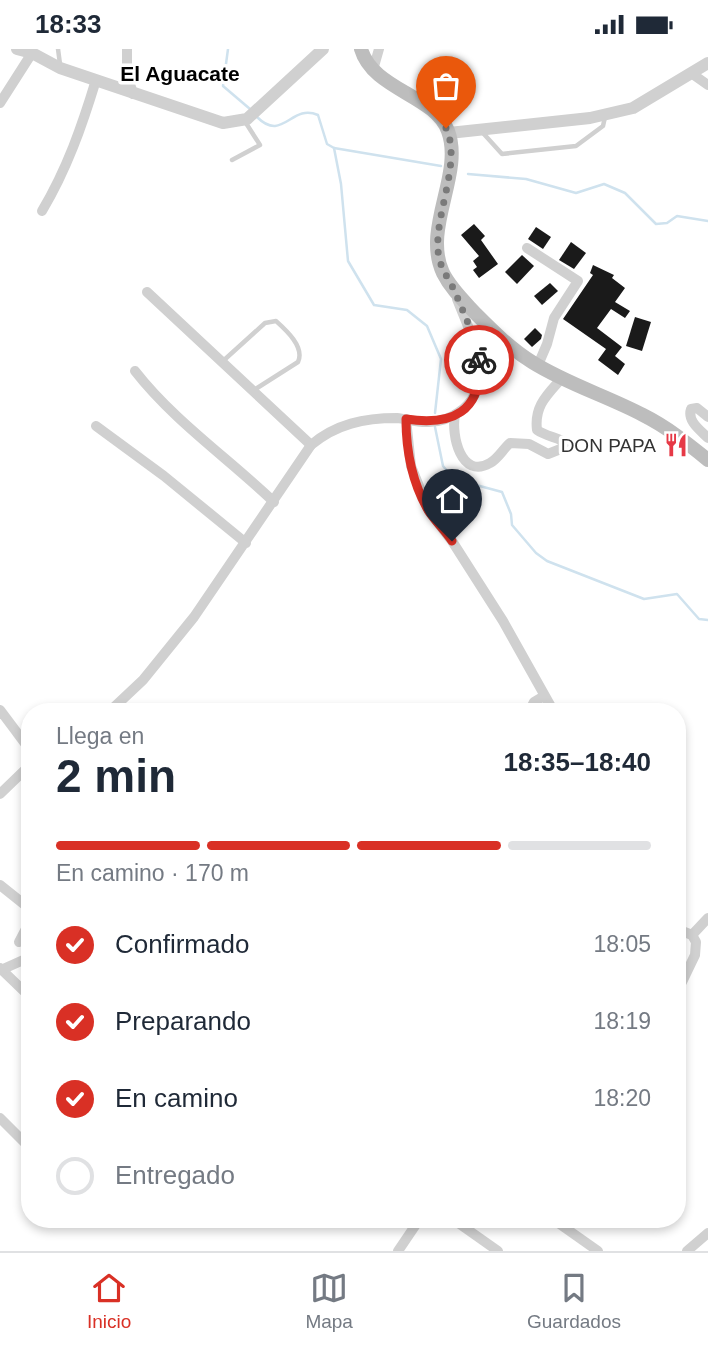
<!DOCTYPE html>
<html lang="es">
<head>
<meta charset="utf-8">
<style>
  :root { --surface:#fff; --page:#f2f2f3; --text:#1f2937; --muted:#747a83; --line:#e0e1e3; --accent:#d93025 }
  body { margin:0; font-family:Arial,sans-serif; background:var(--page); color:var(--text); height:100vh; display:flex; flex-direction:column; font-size:26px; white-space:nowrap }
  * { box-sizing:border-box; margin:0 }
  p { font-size:23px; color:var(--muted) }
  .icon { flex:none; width:38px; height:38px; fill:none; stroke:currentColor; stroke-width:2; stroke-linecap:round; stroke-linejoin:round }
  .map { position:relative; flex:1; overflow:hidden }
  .sheet { position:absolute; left:21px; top:654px; width:665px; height:525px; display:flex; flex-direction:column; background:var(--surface); border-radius:28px; box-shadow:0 4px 10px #0003 }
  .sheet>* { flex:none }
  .pin { position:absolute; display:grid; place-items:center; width:60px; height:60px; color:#fff; margin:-72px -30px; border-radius:50% 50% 50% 0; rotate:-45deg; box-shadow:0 0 7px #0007 }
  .pin .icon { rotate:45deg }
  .courier { position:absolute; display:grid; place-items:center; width:70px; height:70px; margin:-35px; border:5px solid #d93025; border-radius:50%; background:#fff; color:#222; box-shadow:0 2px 9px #0007 }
  .summary em { font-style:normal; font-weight:600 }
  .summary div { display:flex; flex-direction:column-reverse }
  .summary { display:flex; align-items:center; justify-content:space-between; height:119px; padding:0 35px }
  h1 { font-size:46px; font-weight:600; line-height:52px }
  .bar { display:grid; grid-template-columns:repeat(4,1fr); gap:10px 7px; align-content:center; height:84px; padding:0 35px }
  .bar i { height:9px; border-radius:5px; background:var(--line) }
  .bar .current { background:var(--accent) }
  .bar p { grid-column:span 4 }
  ol { padding:0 35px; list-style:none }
  li { display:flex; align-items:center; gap:21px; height:77px }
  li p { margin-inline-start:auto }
  li .icon { padding:7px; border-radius:50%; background:var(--accent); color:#fff; stroke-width:4 }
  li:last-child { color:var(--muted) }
  li i { width:38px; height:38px; border:4px solid var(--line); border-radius:50% }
  .status { display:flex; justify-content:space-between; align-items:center; height:49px; padding:0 35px; background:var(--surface); direction:ltr }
  .status svg { height:19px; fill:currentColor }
  .dock { display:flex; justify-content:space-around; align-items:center; height:98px; border-top:2px solid var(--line); background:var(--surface); font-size:19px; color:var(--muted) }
  .dock a { display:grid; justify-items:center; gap:4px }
  .dock .current { color:var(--accent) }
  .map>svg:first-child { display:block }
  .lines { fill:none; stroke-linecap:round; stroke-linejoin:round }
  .stream { stroke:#cfe2ee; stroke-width:2.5 }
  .building { fill:#1a1a1a }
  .service { stroke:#d0d0d0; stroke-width:4.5 }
  .minor { stroke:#d0d0d0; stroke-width:10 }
  .tertiary { stroke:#d0d0d0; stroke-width:12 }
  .secondary { stroke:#bdbdbd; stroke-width:14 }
  .done { stroke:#7a7a7a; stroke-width:7; stroke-dasharray:0 12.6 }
  .route { stroke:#d93025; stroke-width:9 }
  .labels { text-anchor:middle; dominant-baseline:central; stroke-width:7; stroke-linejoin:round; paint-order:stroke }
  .poi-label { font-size:19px; fill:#333; stroke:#fff; text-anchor:end }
  .neighbourhood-label { font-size:21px; font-weight:bold; fill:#000; stroke:#fff }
</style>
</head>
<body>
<div class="status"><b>18:33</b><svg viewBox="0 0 49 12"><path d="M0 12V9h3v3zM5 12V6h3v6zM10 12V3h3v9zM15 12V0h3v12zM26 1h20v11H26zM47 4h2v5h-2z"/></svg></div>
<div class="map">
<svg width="708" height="1202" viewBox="0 0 708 1202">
  <rect width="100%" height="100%" fill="#fff"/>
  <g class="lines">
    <!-- stream -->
    <g class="stream">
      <path d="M228,0L223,37L250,60"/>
      <path d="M257,68C283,94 291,54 318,66L327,95L334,99L441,117"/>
      <path d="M334,99L341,135L348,212L374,256L407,261L427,277L441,310L435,364"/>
      <path d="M468,125L526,130L576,144L604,135L625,144L656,175L667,174L677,167L708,172"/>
      <path d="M435,378L443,417L454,430L502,443L511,465L512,476L536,504L547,512L644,550L677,545L699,570L708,571"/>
    </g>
  </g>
  <!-- building -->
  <g class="building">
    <path d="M474,175L485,187L481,191L498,215L479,229L473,221L477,218L473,212L479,207L461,186Z"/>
    <path d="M536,178L551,188L543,200L528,190Z"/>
    <path d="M571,193L586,204L574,220L559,211Z"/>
    <path d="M522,206L534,217L517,235L505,223Z"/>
    <path d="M593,216L614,226L612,229L625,239L615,253L630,262L625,269L611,260L597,279L622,298L615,307L625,315L618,326L598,311L606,300L563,270L593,226L590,224Z"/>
    <path d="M550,234L558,242L542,256L534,247Z"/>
    <path d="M635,268L651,273L642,302L626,297Z"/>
    <path d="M535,279L542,286L541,290L532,298L524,290Z"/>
  </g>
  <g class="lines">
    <!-- service -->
    <g class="service">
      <path d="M58,0L60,15"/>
      <path d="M483,84L502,105L576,97L603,77L605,68"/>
      <path d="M232,111L260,96L244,71"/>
      <path d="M223,312L265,274L276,272C286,281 305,298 298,313L254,341"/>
    </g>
    <!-- minor -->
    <g class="minor">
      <path d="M127,0V25L133,45"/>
      <path d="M373,21L379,0"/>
      <path d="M691,24L708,36"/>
      <path d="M0,54L32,4"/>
      <path d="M42,162C67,120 82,77 96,31"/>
      <path d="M527,199L578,232L554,269L547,295L538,316"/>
      <path d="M147,243L311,396"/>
      <path d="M135,322C174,372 228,409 274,453"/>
      <path d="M455,366C451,386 461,431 490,414C498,410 503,400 510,394L529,395L548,405L568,397V395C559,388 547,388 537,381C534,357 547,346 562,329"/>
      <path d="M708,368L697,359L691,360C687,372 700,381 708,389"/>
      <path d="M406,370L411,417L429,462L452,492L503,572L554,663"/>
      <path d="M96,377L164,427L246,494"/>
      <path d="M0,661L30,701"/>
      <path d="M109,663L143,631L194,568L311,396C336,375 364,369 397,369C407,370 418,374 429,373C439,373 451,369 459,363C499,336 470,284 457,250"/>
      <path d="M529,663L534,653L544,647"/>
      <path d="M0,745L30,716"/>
      <path d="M0,836L30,860"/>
      <path d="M677,880L692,886L696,893L695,906L682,933"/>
      <path d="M692,886L708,869"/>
      <path d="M19,893L30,872"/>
      <path d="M0,919L30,948"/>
      <path d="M1,921L30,908"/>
      <path d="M0,1069L30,1099"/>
      <path d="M454,1171L498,1202"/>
      <path d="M554,1171L598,1202"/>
      <path d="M398,1202L419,1171"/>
      <path d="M687,1202L708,1184"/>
    </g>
    <!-- tertiary -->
    <g class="tertiary">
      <path d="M17,0L32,4L60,19L223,74L247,70L323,0"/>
      <path d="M449,84L590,69L633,59L708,14"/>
    </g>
    <!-- secondary -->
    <path class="secondary" d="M361,0C373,41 435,46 448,82C464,125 422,179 443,224C451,240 464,252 476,265C494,283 511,300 532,313C567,335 607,347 643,366C667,378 687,394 708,411"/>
  </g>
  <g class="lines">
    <!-- done -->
    <path class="done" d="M446,79C462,112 435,164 438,201C439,219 449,229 456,245C464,265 476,290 479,311"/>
    <!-- route -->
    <path class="route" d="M452,492C445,481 435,472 428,461C412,433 406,402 406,370C452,377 483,363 479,311"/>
  </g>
  <!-- icons -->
  <defs>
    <g id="restaurant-bare" transform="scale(1.89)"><path d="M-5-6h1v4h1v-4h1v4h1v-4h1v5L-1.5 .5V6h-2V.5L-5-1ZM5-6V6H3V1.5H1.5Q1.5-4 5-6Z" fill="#e63946" stroke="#fff" stroke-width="2.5" paint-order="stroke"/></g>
  </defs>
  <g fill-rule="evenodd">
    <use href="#restaurant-bare" x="676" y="396"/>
  </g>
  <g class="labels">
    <!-- poi labels -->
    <g class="poi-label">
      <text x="656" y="396">DON PAPA</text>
    </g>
    <!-- neighbourhood labels -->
    <g class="neighbourhood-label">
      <text x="180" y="24">El Aguacate</text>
    </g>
  </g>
</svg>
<div class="pin" style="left:446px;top:79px;background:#ea580c"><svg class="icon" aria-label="bag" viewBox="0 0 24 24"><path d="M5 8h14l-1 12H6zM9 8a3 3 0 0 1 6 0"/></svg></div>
<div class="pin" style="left:452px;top:492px;background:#1f2937"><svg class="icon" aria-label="home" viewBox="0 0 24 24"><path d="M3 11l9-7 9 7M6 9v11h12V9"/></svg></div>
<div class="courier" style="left:479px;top:311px"><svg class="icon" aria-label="bike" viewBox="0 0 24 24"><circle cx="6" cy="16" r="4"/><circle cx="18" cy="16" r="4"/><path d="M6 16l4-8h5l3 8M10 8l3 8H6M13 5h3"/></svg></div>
<section class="sheet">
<div class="summary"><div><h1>2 min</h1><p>Llega en</p></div><em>18:35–18:40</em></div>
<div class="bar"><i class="current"></i><i class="current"></i><i class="current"></i><i></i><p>En camino · 170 m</p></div>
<ol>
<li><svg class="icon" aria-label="check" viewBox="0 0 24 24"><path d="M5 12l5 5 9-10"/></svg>Confirmado<p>18:05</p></li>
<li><svg class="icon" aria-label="check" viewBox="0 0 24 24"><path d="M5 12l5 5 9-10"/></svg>Preparando<p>18:19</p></li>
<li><svg class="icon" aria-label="check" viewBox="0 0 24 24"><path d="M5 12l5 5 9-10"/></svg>En camino<p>18:20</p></li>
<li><i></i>Entregado</li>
</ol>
</section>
</div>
<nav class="dock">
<a class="current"><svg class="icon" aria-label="home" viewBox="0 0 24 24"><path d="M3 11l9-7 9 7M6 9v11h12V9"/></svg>Inicio</a>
<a><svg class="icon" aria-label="map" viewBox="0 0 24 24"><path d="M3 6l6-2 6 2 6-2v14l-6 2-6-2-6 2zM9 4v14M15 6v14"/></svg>Mapa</a>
<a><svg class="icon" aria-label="saved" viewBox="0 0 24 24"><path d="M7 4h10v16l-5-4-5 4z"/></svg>Guardados</a>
</nav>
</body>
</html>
